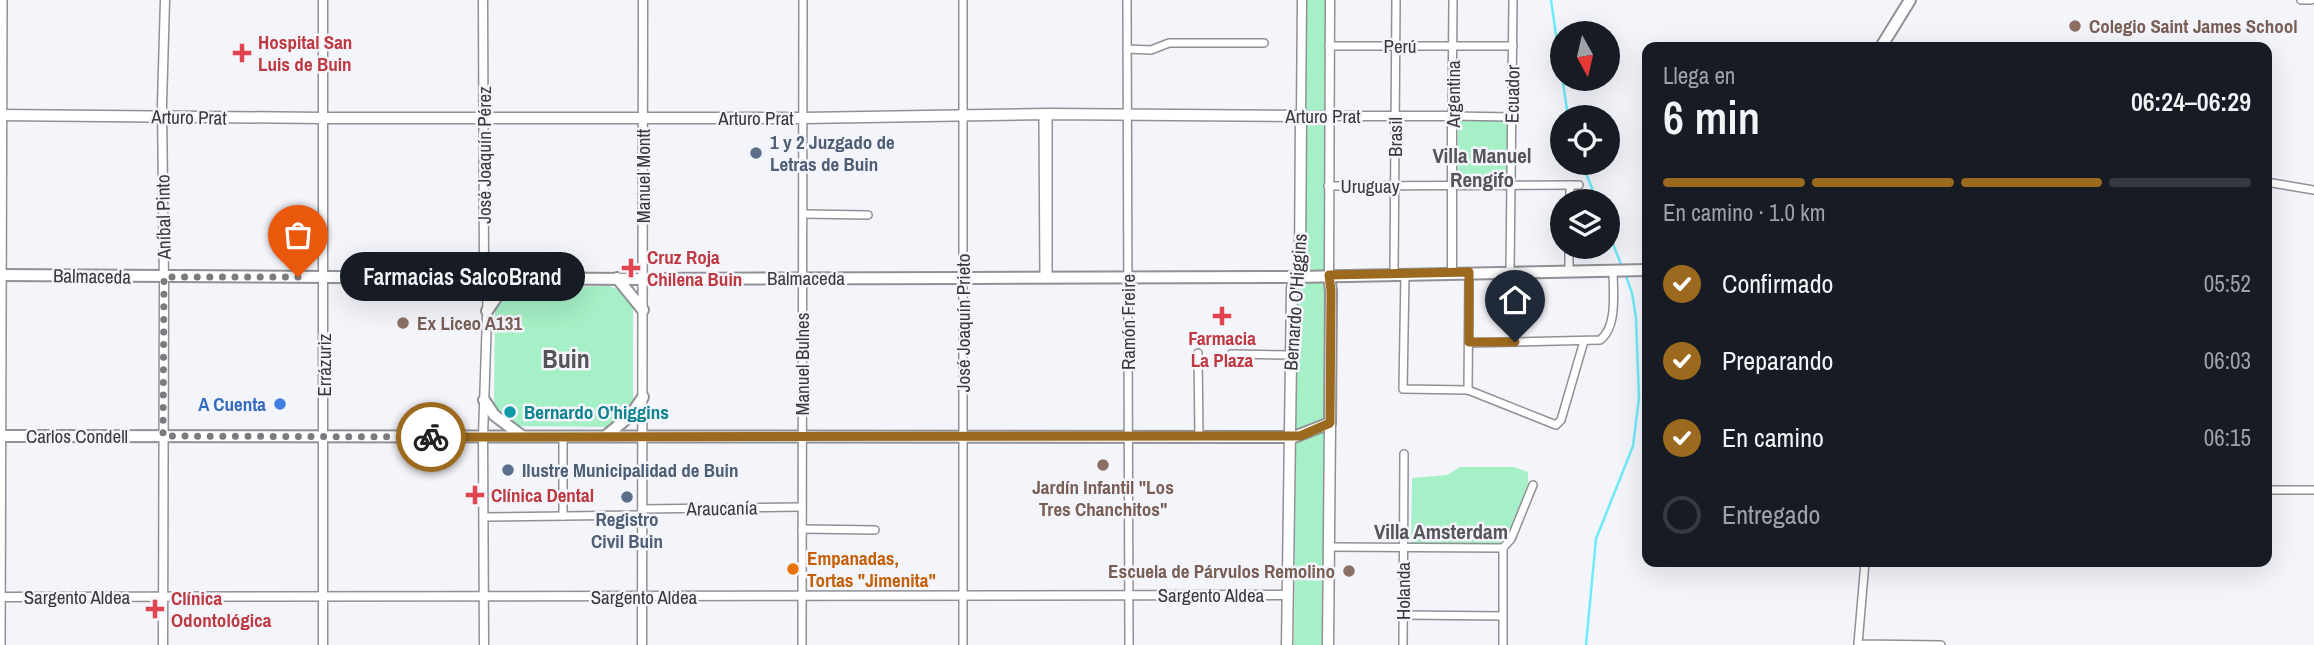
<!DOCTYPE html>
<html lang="es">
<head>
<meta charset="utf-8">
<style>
  :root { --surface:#171b24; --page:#20242c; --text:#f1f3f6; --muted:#9ea1a6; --line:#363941; --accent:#9c6a1e }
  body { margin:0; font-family:"Archivo Narrow",sans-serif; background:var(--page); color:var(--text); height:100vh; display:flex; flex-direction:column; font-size:26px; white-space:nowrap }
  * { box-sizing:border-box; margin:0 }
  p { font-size:23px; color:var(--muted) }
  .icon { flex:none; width:38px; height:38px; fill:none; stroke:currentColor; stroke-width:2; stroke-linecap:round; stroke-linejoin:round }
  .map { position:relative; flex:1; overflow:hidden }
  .details { position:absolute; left:1642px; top:42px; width:630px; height:525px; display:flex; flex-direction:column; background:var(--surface); border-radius:14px; box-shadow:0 7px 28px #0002 }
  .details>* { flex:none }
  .needle { width:46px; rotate:172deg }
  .buttons { position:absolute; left:1550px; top:21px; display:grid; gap:14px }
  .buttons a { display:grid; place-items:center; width:70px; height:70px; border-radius:50%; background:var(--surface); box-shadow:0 7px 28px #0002; font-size:35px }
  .pin { position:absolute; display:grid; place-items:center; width:60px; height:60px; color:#fff; margin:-72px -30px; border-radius:50% 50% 50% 0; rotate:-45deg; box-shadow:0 0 7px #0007 }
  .pin .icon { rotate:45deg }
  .courier { position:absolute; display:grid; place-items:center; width:70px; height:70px; margin:-35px; border:5px solid #9c6a1e; border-radius:50%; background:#fff; color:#222; box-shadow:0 2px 9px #0007 }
  .bubble { position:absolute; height:49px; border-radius:24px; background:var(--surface); box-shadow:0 7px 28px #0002; font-size:23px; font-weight:600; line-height:49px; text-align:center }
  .headline em { font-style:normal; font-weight:600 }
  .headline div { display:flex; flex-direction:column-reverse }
  .headline { display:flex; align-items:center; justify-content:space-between; height:119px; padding:0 21px }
  h1 { font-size:46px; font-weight:600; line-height:52px }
  .bar { display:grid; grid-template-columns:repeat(4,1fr); gap:10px 7px; align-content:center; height:84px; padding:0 21px }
  .bar i { height:9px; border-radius:5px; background:var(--line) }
  .bar .current { background:var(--accent) }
  .bar p { grid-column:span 4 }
  ol { padding:0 21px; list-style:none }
  li { display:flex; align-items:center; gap:21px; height:77px }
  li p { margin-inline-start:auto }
  li .icon { padding:7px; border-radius:50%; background:var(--accent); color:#fff; stroke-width:4 }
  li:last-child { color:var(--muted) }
  li i { width:38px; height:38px; border:4px solid var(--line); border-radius:50% }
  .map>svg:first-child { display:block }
  .green { fill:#a5f0c6 }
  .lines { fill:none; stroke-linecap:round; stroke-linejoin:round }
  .stream { stroke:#6feaf8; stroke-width:2.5 }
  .minor-casing { stroke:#909096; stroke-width:10 }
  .tertiary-casing { stroke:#909096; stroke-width:11 }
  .secondary-casing { stroke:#909096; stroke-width:13 }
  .primary-casing { stroke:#909096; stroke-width:14 }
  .minor { stroke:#fff; stroke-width:7 }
  .tertiary { stroke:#fff; stroke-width:8 }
  .secondary { stroke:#fff; stroke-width:10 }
  .primary { stroke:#fff; stroke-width:10 }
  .done { stroke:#7a7a7f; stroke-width:7; stroke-dasharray:0 12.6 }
  .route { stroke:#9c6a1e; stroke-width:9 }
  .education-dot { fill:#8d6e63; stroke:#f4f4fb; stroke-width:2.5 }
  .health-dot { fill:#e0444e; stroke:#f4f4fb; stroke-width:2.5 }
  .service-dot { fill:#5c6f8a; stroke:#f4f4fb; stroke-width:2.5 }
  .shop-dot { fill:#3f7fe0; stroke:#f4f4fb; stroke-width:2.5 }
  .culture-dot { fill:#0f9aa8; stroke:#f4f4fb; stroke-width:2.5 }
  .food-dot { fill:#e8710a; stroke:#f4f4fb; stroke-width:2.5 }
  .labels { text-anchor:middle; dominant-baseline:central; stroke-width:5; stroke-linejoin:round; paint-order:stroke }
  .education-label { font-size:19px; font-weight:bold; fill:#785e54; stroke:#f4f4fb; text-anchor:start }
  .health-label { font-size:19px; font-weight:bold; fill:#be3a42; stroke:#f4f4fb; text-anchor:start }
  .street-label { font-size:19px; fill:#39393c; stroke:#f4f4fb }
  .service-label { font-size:19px; font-weight:bold; fill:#4e5e75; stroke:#f4f4fb; text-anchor:start }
  .shop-label { font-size:19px; font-weight:bold; fill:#366cbe; stroke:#f4f4fb; text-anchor:end }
  .culture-label { font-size:19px; font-weight:bold; fill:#0d838f; stroke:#f4f4fb; text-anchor:start }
  .food-label { font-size:19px; font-weight:bold; fill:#c56008; stroke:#f4f4fb; text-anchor:start }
  .neighbourhood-label { font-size:21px; font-weight:bold; fill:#55555b; stroke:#f4f4fb }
  .district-label { font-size:26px; font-weight:bold; fill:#55555b; stroke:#f4f4fb }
</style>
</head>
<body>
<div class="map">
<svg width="2314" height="645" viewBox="0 0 2314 645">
  <rect width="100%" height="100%" fill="#f4f4fb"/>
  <!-- green -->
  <g class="green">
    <path d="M1307,0H1325L1324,645H1294L1297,298L1305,264Z"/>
    <rect x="1458" y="121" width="50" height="60"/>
    <path d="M609,286C619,289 629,296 633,307V407L613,427L512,426L494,410L495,308L512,290L518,288Z"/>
    <path d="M1460,467H1514L1528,472V483L1509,539L1503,543L1411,544L1412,478L1447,475Z"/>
  </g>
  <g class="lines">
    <!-- stream -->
    <g class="stream">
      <path d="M1551,0L1568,117"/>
      <path d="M1582,163L1597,201"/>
      <path d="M1608,231L1622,267"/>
      <path d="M1586,645L1596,539L1633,446L1639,398L1636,318L1632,293L1625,273"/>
    </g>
    <!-- minor casing -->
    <g class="minor-casing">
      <g id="minor">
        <path d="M1127,0L1129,645"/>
        <path d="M1453,0L1452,116L1512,117"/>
        <path d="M2301,0H2311"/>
        <path d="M1329,46H1513"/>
        <path d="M1127,49L1151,50L1169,43H1264"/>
        <path d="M1048,114V278"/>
        <path d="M1043,115L1044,278"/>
        <path d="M2266,182L2314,190"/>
        <path d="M1328,186L1579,185"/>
        <path d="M1570,201V185"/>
        <path d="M803,214L868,215"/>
        <path d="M1569,271V247"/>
        <path d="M1510,272L1513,0"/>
        <path d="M1394,274L1396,0"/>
        <path d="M1405,274L1403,389L1468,390L1556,425L1561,420L1584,341"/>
        <path d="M1469,343L1600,340C1618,327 1613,290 1613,270"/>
        <path d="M1198,353L1199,437"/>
        <path d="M1231,354L1291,355"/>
        <path d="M1468,390L1469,272"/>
        <path d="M563,436V516"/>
        <path d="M2266,490H2314"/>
        <path d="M642,509L802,507"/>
        <path d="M484,517L642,515"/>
        <path d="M802,529L875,530"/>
        <path d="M1329,547L1503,548"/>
        <path d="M1865,562L1858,644L1941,645"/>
        <path d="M1403,615L1503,616"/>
        <path d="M1,645L3,0"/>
        <path d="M802,645L803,0"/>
        <path d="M963,645V0"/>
        <path d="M1403,645L1404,454"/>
        <path d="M1503,645V548L1511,539L1533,485"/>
      </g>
    </g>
    <!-- tertiary casing -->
    <g class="tertiary-casing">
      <g id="tertiary">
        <path d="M483,0L484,271L488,286L483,436L484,645"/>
        <path d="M1302,0L1301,116H1452V273"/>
        <path d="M1329,275L1330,0"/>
        <path d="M0,597L1288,595"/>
        <path d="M163,645L164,285L162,104L165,0"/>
        <path d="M323,645V0"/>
        <path d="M642,645L643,0"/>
      </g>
    </g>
    <!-- secondary casing -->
    <g class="secondary-casing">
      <g id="secondary">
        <path d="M0,115L323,118H803L1048,114L1301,116L1300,267L1292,288L1287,645"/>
        <path d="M1328,645L1330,423"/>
      </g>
    </g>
    <!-- primary casing -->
    <g class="primary-casing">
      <g id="primary">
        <path d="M1881,47L1910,0"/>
        <path d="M0,275L632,279L969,278L1296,277L1647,270"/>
        <path d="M617,278L643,310"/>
        <path d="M487,311L500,292L519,278"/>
        <path d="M484,400L494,415L522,436"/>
        <path d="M607,435L631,415L643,397"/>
        <path d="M0,436L1294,437L1330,423L1331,291L1329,275"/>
      </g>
    </g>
    <!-- minor -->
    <use href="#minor" class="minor"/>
    <!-- tertiary -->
    <use href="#tertiary" class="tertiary"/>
    <!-- secondary -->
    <use href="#secondary" class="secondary"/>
    <!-- primary -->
    <use href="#primary" class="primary"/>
  </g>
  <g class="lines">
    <!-- done -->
    <path class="done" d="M298,277H164L163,436L431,437"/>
    <!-- route -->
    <path class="route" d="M431,437L1300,436L1330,423L1331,291L1329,275L1469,272V342H1515"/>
  </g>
  <!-- markers -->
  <g class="education-dot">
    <circle cx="2075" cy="26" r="7"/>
    <circle cx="403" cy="323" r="7"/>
    <circle cx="1103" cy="465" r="7"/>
    <circle cx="1349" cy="571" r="7"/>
  </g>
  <g class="health-dot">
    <path d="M238.5 42.5h7v7h7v7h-7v7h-7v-7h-7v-7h7z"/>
    <path d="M627.5 257.5h7v7h7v7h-7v7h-7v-7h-7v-7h7z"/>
    <path d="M1218.5 305.5h7v7h7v7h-7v7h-7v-7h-7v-7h7z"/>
    <path d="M471.5 484.5h7v7h7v7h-7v7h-7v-7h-7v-7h7z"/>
    <path d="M151.5 598.5h7v7h7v7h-7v7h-7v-7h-7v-7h7z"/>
  </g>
  <g class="service-dot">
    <circle cx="756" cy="153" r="7"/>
    <circle cx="508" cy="470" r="7"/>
    <circle cx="627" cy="497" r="7"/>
  </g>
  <circle class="shop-dot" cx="280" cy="404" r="7"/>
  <circle class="culture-dot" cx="510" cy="412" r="7"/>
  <circle class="food-dot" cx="793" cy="569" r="7"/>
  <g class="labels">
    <!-- education labels -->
    <g class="education-label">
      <text x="2089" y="26">Colegio Saint James School</text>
      <text x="417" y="323">Ex Liceo A131</text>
      <text x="1103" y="487" text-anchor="middle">Jardín Infantil "Los<tspan x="1103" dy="22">Tres Chanchitos"</tspan></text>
      <text x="1335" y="571" text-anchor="end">Escuela de Párvulos Remolino</text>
    </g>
    <!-- health labels -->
    <g class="health-label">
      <text x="258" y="42">Hospital San<tspan x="258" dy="22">Luis de Buin</tspan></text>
      <text x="647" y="257">Cruz Roja<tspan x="647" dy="22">Chilena Buin</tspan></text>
      <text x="1222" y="338" text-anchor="middle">Farmacia<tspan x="1222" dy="22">La Plaza</tspan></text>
      <text x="491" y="495">Clínica Dental</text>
      <text x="171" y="598">Clínica<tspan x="171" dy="22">Odontológica</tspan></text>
    </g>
    <!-- street labels -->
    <g class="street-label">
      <text x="1400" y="46">Perú</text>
      <text transform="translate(1453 94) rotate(-90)">Argentina</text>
      <text transform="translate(1512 94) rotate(-89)">Ecuador</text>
      <text x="1323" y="116">Arturo Prat</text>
      <text transform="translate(189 117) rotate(1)">Arturo Prat</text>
      <text x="756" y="118">Arturo Prat</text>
      <text transform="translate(1395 137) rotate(-90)">Brasil</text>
      <text transform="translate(484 155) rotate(-90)">José Joaquín Pérez</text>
      <text transform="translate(643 176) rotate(-90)">Manuel Montt</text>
      <text x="1370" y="186">Uruguay</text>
      <text transform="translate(163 217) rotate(-91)">Aníbal Pinto</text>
      <text transform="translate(92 276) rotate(1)">Balmaceda</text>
      <text x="806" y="278">Balmaceda</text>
      <text transform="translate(1295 302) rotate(-86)">Bernardo O'Higgins</text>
      <text transform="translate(1128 322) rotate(-90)">Ramón Freire</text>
      <text transform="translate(963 323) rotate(-90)">José Joaquín Prieto</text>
      <text transform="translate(802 364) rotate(-90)">Manuel Bulnes</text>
      <text transform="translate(324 365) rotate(-90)">Errázuriz</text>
      <text x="77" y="436">Carlos Condell</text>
      <text transform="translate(722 508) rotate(-1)">Araucanía</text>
      <text transform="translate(1403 591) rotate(-90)">Holanda</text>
      <text x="1211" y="595">Sargento Aldea</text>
      <text x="77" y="597">Sargento Aldea</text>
      <text x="644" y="597">Sargento Aldea</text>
    </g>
    <!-- service labels -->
    <g class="service-label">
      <text x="770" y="142">1 y 2 Juzgado de<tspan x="770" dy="22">Letras de Buin</tspan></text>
      <text x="522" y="470">Ilustre Municipalidad de Buin</text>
      <text x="627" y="519" text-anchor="middle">Registro<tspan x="627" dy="22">Civil Buin</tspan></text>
    </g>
    <!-- shop labels -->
    <g class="shop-label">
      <text x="266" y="404">A Cuenta</text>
    </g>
    <!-- culture labels -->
    <g class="culture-label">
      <text x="524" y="412">Bernardo O'higgins</text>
    </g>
    <!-- food labels -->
    <g class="food-label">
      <text x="807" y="558">Empanadas,<tspan x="807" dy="22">Tortas "Jimenita"</tspan></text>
    </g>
    <!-- neighbourhood labels -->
    <g class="neighbourhood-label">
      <text x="1482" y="155">Villa Manuel<tspan x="1482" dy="24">Rengifo</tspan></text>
      <text x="1441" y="531">Villa Amsterdam</text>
    </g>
    <!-- district labels -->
    <g class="district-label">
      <text x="566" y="358">Buin</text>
    </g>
  </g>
</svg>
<div class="buttons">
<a><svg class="needle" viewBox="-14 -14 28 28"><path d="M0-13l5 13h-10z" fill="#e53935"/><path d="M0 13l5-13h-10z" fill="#9ea1a6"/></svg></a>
<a><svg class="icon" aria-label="locate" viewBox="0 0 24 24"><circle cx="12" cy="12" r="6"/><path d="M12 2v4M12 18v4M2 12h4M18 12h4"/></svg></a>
<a><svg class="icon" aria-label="layers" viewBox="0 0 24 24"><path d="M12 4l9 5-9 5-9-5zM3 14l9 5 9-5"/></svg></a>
</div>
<div class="pin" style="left:298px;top:277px;background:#ea580c"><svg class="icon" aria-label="bag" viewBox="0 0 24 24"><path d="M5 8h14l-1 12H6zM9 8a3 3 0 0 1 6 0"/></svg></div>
<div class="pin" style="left:1515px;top:342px;background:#1f2937"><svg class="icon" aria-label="home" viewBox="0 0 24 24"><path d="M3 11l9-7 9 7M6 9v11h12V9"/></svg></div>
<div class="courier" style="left:431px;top:437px"><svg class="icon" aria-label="bike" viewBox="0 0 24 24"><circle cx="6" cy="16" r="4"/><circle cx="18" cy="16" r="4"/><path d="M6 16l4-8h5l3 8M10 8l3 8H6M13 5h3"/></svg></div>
<div class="bubble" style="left:340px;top:252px;width:245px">Farmacias SalcoBrand</div>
<section class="details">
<div class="headline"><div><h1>6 min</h1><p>Llega en</p></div><em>06:24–06:29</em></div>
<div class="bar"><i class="current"></i><i class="current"></i><i class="current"></i><i></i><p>En camino · 1.0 km</p></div>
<ol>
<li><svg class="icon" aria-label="check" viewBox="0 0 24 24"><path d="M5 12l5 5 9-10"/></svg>Confirmado<p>05:52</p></li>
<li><svg class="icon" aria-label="check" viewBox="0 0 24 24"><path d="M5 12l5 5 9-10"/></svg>Preparando<p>06:03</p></li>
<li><svg class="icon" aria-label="check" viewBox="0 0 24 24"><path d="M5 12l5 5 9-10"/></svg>En camino<p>06:15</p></li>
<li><i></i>Entregado</li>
</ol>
</section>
</div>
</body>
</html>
